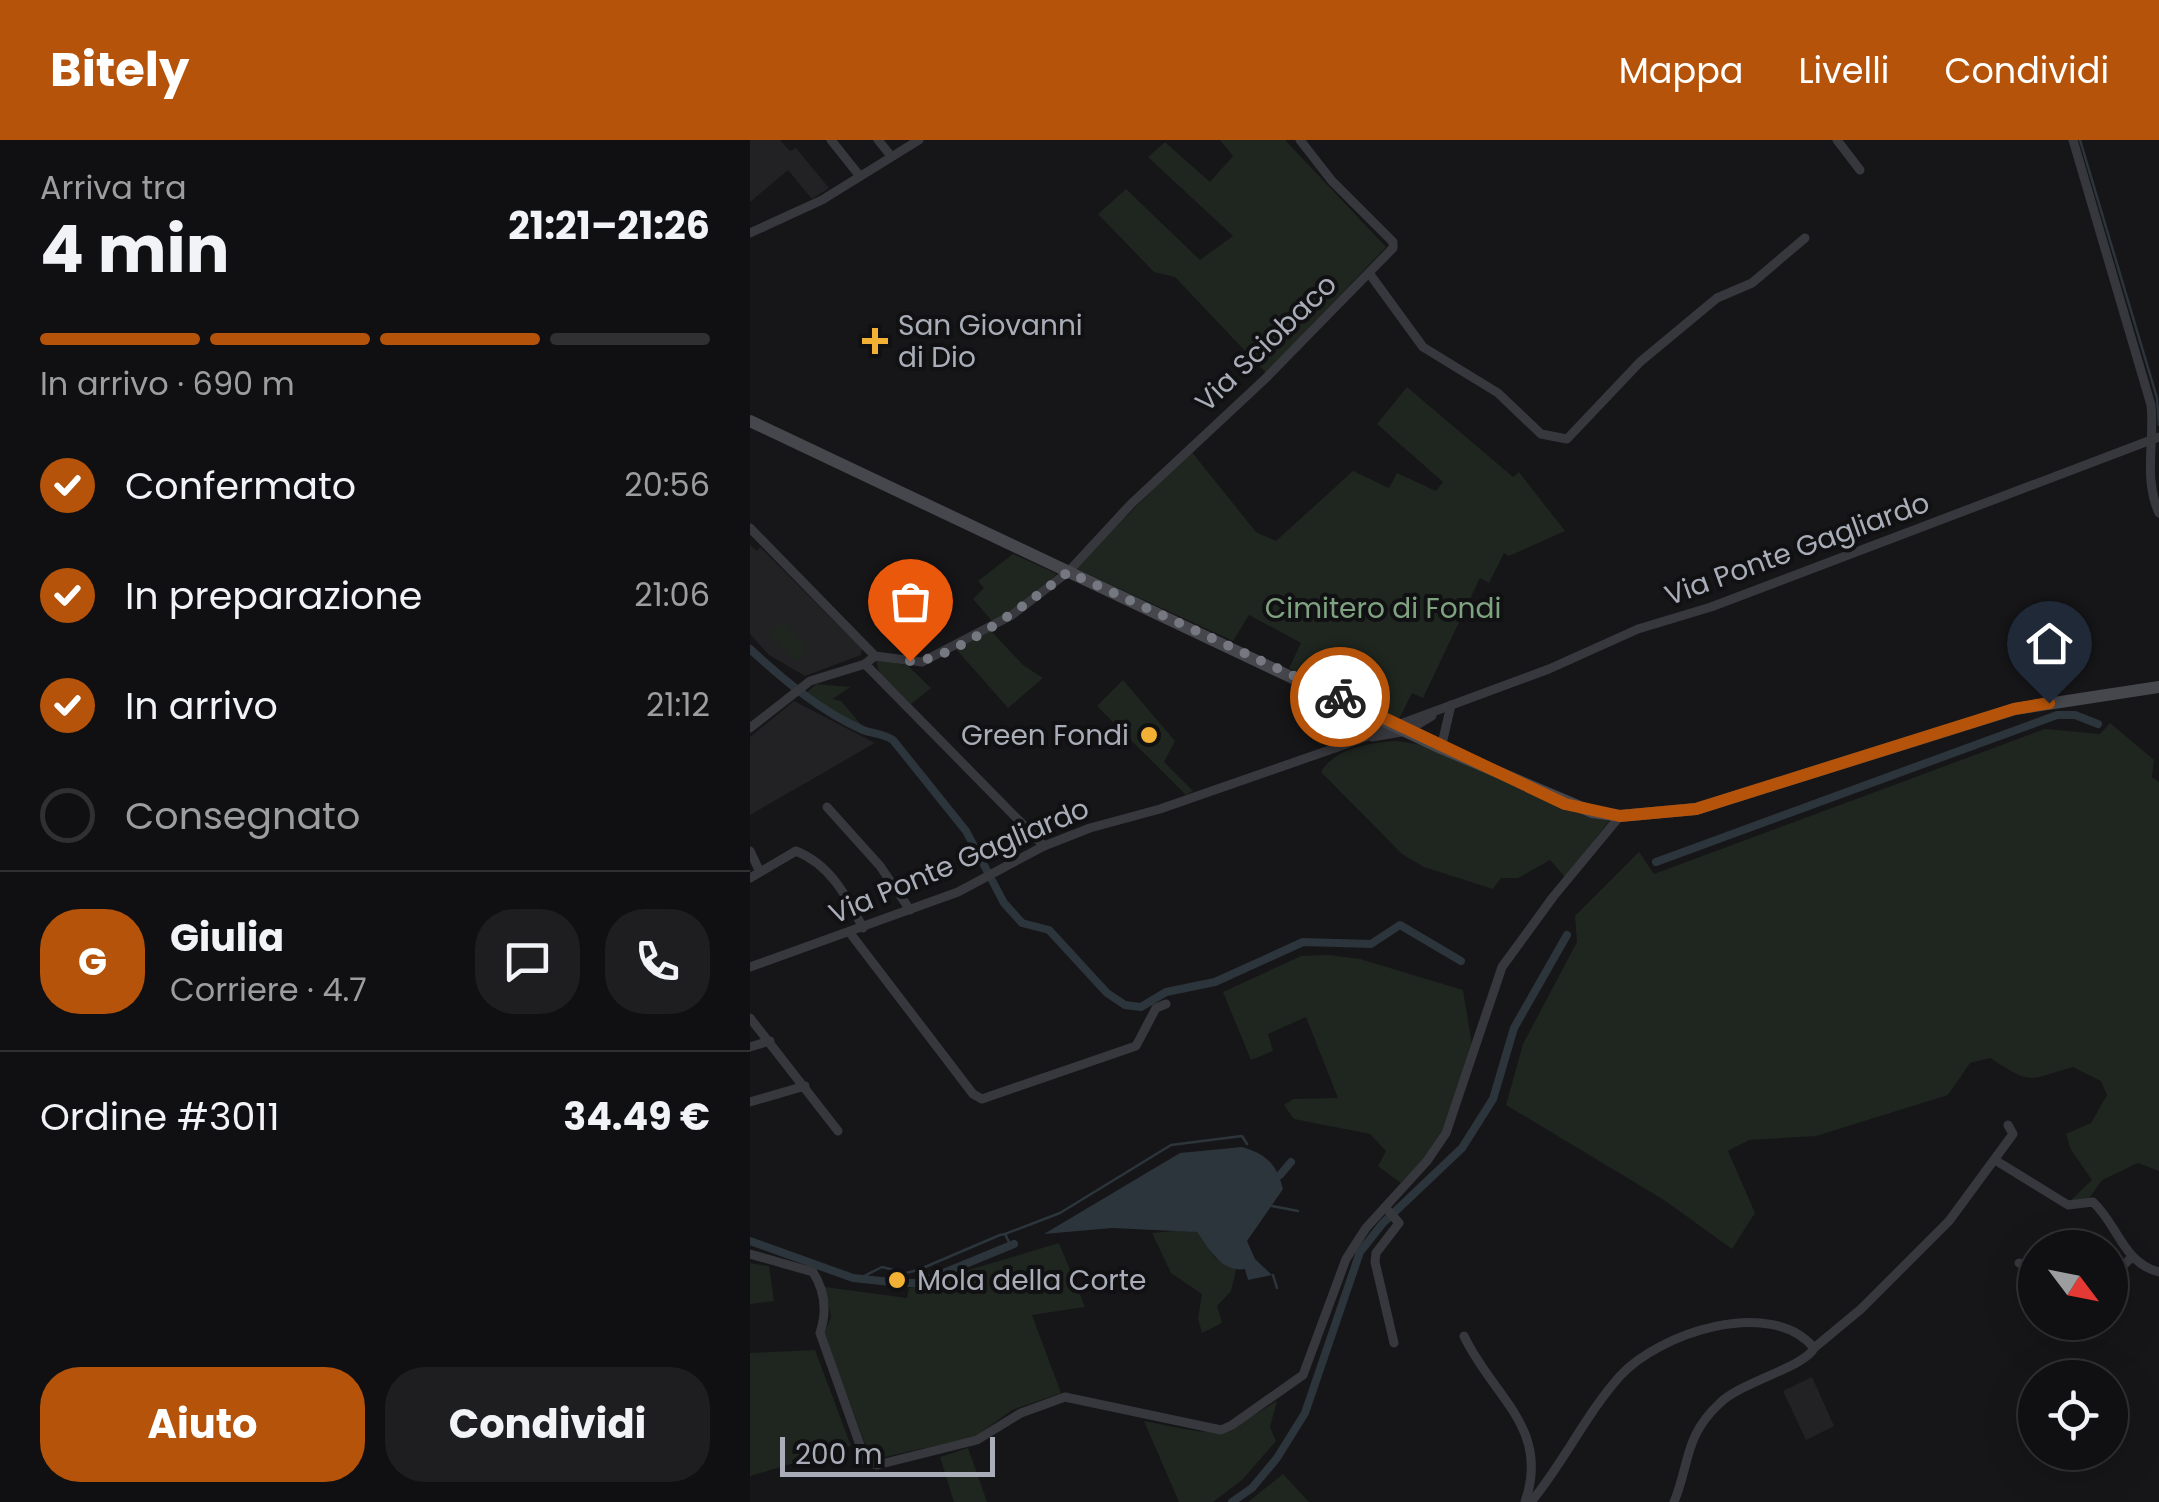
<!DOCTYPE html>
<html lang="it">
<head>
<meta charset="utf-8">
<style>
  :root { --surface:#101012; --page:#1e1e20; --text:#f1f3f6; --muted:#9c9d9f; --line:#303032; --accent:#b45309 }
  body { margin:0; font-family:Poppins,sans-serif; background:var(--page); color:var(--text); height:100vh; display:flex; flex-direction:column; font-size:38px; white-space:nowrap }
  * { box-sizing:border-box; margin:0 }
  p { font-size:32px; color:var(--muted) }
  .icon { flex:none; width:55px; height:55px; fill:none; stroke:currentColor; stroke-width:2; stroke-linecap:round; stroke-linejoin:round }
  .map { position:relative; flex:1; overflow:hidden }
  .side { display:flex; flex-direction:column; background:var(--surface); width:750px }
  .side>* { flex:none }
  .needle { width:65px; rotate:122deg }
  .tools { position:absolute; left:1268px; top:1090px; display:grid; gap:20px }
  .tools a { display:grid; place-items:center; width:110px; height:110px; border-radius:50%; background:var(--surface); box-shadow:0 10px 40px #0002,0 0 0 2px var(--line); font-size:50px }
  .scale { position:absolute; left:30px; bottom:25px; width:215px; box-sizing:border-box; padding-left:10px; border:5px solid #a8adb8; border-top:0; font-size:28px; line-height:35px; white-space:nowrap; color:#a8adb8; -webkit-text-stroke:8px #111113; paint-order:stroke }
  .pin { position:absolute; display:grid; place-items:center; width:85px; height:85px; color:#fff; margin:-102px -42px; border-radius:50% 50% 50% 0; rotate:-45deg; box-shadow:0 0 10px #0007 }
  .pin .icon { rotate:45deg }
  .courier { position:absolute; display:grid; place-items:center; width:100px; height:100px; margin:-50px; border:8px solid #b45309; border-radius:50%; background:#fff; color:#222; box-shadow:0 2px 12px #0007 }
  .overview em { font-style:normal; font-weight:700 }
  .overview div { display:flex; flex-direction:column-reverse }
  .overview { display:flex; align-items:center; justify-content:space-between; height:170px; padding:0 40px }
  h1 { font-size:65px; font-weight:700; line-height:75px }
  .bar { display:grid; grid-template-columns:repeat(4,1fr); gap:15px 10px; align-content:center; height:120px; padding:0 40px }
  .bar i { height:12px; border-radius:8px; background:var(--line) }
  .bar .current { background:var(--accent) }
  .bar p { grid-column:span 4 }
  .line { display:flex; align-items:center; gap:25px; padding:0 40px; border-top:2px solid var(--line) }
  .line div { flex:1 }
  .round { display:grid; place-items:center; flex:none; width:105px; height:105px; border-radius:40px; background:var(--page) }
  ol { padding:0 40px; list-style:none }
  li { display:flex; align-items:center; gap:30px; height:110px }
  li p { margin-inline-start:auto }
  li .icon { padding:10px; border-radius:50%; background:var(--accent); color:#fff; stroke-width:4 }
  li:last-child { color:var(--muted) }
  li i { width:55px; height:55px; border:5px solid var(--line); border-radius:50% }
  .button { display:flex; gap:20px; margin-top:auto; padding:20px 40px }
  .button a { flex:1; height:115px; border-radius:40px; background:var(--accent); color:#fff; font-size:40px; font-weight:700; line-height:115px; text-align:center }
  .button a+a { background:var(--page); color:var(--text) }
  header { display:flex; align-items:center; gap:60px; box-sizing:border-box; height:140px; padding:0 50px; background:var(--accent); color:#fff }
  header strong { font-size:48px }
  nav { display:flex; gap:55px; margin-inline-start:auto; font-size:35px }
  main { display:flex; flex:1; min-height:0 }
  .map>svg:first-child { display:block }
  .built { fill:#222225 }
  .green { fill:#1e261f }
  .water { fill:#2c353c }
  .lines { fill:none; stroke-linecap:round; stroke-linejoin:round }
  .stream { stroke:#2c353c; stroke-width:2.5 }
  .canal { stroke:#2c353c; stroke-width:8 }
  .minor { stroke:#37383d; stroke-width:9 }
  .secondary { stroke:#45474d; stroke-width:12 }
  .done { stroke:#757880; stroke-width:10; stroke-dasharray:0 18 }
  .route { stroke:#b45309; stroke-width:12 }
  .poi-dot { fill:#f2b134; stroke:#111113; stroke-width:4 }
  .labels { text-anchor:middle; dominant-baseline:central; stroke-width:8; stroke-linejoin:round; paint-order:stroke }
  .poi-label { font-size:28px; fill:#a8adb8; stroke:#111113; text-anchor:start }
  .street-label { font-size:28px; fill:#a8adb8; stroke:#111113 }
  .park-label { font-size:28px; fill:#7fa381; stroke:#111113 }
</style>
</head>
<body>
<header>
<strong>Bitely</strong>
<nav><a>Mappa</a><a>Livelli</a><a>Condividi</a></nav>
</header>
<main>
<section class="side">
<div class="overview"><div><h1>4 min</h1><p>Arriva tra</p></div><em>21:21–21:26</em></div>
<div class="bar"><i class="current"></i><i class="current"></i><i class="current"></i><i></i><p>In arrivo · 690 m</p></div>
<ol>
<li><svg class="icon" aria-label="check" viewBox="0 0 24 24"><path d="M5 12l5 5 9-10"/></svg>Confermato<p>20:56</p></li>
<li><svg class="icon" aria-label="check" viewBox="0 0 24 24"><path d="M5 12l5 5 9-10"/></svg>In preparazione<p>21:06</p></li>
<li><svg class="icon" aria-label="check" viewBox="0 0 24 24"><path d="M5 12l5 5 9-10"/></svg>In arrivo<p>21:12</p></li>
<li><i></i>Consegnato</li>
</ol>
<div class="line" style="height:180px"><b class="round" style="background:var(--accent);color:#fff">G</b><div><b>Giulia</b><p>Corriere · 4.7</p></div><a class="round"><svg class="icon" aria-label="chat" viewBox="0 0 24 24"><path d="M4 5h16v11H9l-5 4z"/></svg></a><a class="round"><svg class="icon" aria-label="phone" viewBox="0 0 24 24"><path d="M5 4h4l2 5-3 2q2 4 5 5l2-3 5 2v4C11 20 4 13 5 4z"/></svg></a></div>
<div class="line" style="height:130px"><div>Ordine #3011</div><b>34.49 €</b></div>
<div class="button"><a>Aiuto</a><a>Condividi</a></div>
</section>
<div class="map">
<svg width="1409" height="1362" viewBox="0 0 1409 1362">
  <rect width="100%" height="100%" fill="#161618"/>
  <!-- built -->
  <g class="built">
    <path d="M0,0H30L40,11L46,8L79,48L62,59L38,30L0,62Z"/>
    <path d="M0,405L7,411L10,407L112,509L111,515L55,536L19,515L0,494Z"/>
    <path d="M44,561L125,603L0,675V597Z"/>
    <path d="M1062,1237L1084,1286L1056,1300L1033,1251Z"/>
  </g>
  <!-- green -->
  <g class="green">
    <path d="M470,0H535L636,107L516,233L425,137L404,132L348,74L376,49L450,120L483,96L398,17L415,2L460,42L483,16Z"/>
    <path d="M657,247L763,337L769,332L815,391L759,416L754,413L739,443L730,438L673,558L662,553L649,579L539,528L551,503L499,475L483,501L325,428L441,311L506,392L526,401L603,331L639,348L647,333L686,351L693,342L627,284Z"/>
    <path d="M263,414L307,434L260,473L242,481L223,459L234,448L228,441Z"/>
    <path d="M33,481L58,508L45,521L19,493Z"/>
    <path d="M241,491L273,525L293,538L258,568L206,509Z"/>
    <path d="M126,520L157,525L181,548L161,564L129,532Z"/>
    <path d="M373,540L425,601L414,622L443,651L436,655L347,566Z"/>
    <path d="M66,544L100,547L83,559L91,561L114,588L55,554Z"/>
    <path d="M1360,583L1404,620L1402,637L1409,642V1031L1388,1023L1352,1040L1338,1060H1321L1342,1040L1321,1010L1316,994L1341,983L1357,955L1351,941L1323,927C1276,940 1284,946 1240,918L1220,923L1198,955L1066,996L999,1000L978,1011L1005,1073L982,1109L914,1060L756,965L773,904L827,802L825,776L889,712L904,734L1295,589L1350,594Z"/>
    <path d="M647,601L678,606L835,676L859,681L815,737L800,720L768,738H751L743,749L674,727L652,714L571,632C586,607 621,603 647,601Z"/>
    <path d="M579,815L610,819L713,850L722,905L692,990L678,1014L651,1043L628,1026L636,1011L620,994L544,979L534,965L543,959L588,958L556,877L518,894L523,911L501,920L473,852L551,816Z"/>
    <path d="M434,1090L447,1092L465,1118L486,1130L481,1151L467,1166L472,1183L452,1193L448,1178L452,1154L421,1133L402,1093Z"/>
    <path d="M309,1103L335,1167L282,1175L311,1253L262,1270L225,1297L121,1320L74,1194L81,1177L75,1147L157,1158L159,1148Z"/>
    <path d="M0,1123L19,1126L24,1161L0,1164Z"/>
    <path d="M65,1210L101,1306L0,1336V1213Z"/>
    <path d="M527,1261L520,1287L526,1301L492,1340L463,1362H429L394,1281C467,1295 463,1301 527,1261Z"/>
    <path d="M218,1308L237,1362H204L190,1317Z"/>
    <path d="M533,1334L559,1362H498Z"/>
  </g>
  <!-- water -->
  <path class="water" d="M492,1007C516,1014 527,1024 533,1049L497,1101L505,1119L522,1135L498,1140L495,1129C472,1133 459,1109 447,1092L362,1088L294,1094L430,1013Z"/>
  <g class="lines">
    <!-- stream -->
    <g class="stream">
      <path d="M1330,0L1407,258L1409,285"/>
      <path d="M522,1066L548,1071"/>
      <path d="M255,1094L310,1073L421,1005L492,996L497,1004"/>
      <path d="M523,1135L527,1148"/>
      <path d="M108,1139L132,1127L156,1133L168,1130L250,1095L255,1094L261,1106"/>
    </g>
    <!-- canal -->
    <g class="canal">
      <path d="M0,509C34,540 70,571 113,590C123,594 132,593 143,600L216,691L254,763L272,783L299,790L357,853L375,865L391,867L416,852L465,842L553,802L621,804L650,785L711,821"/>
      <path d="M906,722L1307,575H1325L1348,584"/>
      <path d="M530,1035L541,1022"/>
      <path d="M0,1101L103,1138L141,1142"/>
      <path d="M153,1143H169L264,1104"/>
      <path d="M482,1362L502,1348L527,1318L555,1273L610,1112L633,1083L712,1008L743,959L764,888L817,795"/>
    </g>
    <!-- minor -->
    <g class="minor">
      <path d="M81,0L109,35"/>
      <path d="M128,0L141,16"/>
      <path d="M1087,0L1110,30"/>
      <path d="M1323,0L1401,265C1405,301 1393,338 1409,373"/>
      <path d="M0,93L72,60L169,0"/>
      <path d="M619,133L673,207L748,253L791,294L817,299L890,222L967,158L1002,143L1055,98"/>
      <path d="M0,388L125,516"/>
      <path d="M115,524L294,706"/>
      <path d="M0,588L60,541L115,524L125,516L172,522L262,475L318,432L381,364L516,238L643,108V102L582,41L550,0"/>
      <path d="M622,597L657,591L682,576"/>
      <path d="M691,608L701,565"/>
      <path d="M77,667L130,726L160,770"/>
      <path d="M0,711L10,732"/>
      <path d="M0,738L46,711C81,725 97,757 113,788"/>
      <path d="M100,793L223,954L232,959L386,906L406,868L416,864"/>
      <path d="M0,827L208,752L294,706L340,688L410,669L588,607L799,529L888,489L961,467L1409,297"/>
      <path d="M0,878L88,991"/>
      <path d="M0,907L20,901"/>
      <path d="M0,962L55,946"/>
      <path d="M1245,1020L1318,1065L1343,1062C1368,1085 1373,1123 1409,1132"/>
      <path d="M635,1067L649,1083L626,1113L625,1122L644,1203"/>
      <path d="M0,1114L63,1132C75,1151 77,1172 70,1193L116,1322L127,1325L227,1300L271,1273L315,1257L471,1290L482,1285L553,1235L596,1119L616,1088L677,1021L696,993L752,827L803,757L870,676"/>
      <path d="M1269,1123L1285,1129"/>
      <path d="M1360,1138L1382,1117"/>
      <path d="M714,1196C742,1256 801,1288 775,1362"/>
      <path d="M1064,1208L1111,1169L1199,1081L1263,994L1258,985"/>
      <path d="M781,1362C814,1322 836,1274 870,1236C909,1193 1021,1156 1064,1208C1055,1227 991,1242 970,1263C934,1296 940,1323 924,1362"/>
    </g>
    <!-- secondary -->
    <path class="secondary" d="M0,281L691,608L842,672L870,676L946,669L1265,569L1409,547"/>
  </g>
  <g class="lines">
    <!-- done -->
    <path class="done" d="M160,521C199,524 286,457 318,432L590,557"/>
    <!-- route -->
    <path class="route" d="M590,557L815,664L870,676L946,669L1264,569L1299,563"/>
  </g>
  <!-- markers -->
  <g class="poi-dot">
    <path d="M120 186h10v10h10v10h-10v10h-10v-10h-10v-10h10z"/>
    <circle cx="399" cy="595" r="10"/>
    <circle cx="147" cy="1140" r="10"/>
  </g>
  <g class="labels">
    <!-- poi labels -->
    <g class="poi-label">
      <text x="148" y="185">San Giovanni<tspan x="148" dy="32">di Dio</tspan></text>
      <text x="379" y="595" text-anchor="end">Green Fondi</text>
      <text x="167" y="1140">Mola della Corte</text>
    </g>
    <!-- street labels -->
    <g class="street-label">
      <text transform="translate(516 203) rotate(-44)">Via Sciobaco</text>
      <text transform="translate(1047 409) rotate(-20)">Via Ponte Gagliardo</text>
      <text transform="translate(209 721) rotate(-23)">Via Ponte Gagliardo</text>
    </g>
    <!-- park labels -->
    <g class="park-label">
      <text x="633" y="468">Cimitero di Fondi</text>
    </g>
  </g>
</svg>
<div class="tools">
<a><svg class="needle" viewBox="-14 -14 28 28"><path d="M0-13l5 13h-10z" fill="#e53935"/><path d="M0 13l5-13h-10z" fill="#9c9d9f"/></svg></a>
<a><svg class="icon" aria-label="locate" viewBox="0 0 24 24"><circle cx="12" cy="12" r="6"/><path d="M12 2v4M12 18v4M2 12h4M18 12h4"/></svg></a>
</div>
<div class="scale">200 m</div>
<div class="pin" style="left:160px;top:521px;background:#ea580c"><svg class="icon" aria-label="bag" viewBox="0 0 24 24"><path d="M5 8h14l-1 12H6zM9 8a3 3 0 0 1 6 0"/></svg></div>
<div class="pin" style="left:1299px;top:563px;background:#1f2937"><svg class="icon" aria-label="home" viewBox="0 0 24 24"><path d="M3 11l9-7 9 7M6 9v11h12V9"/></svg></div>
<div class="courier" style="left:590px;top:557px"><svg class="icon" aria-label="bike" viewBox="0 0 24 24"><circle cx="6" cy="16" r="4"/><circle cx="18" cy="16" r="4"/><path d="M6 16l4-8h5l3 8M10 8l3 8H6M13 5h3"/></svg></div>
</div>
</main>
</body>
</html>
